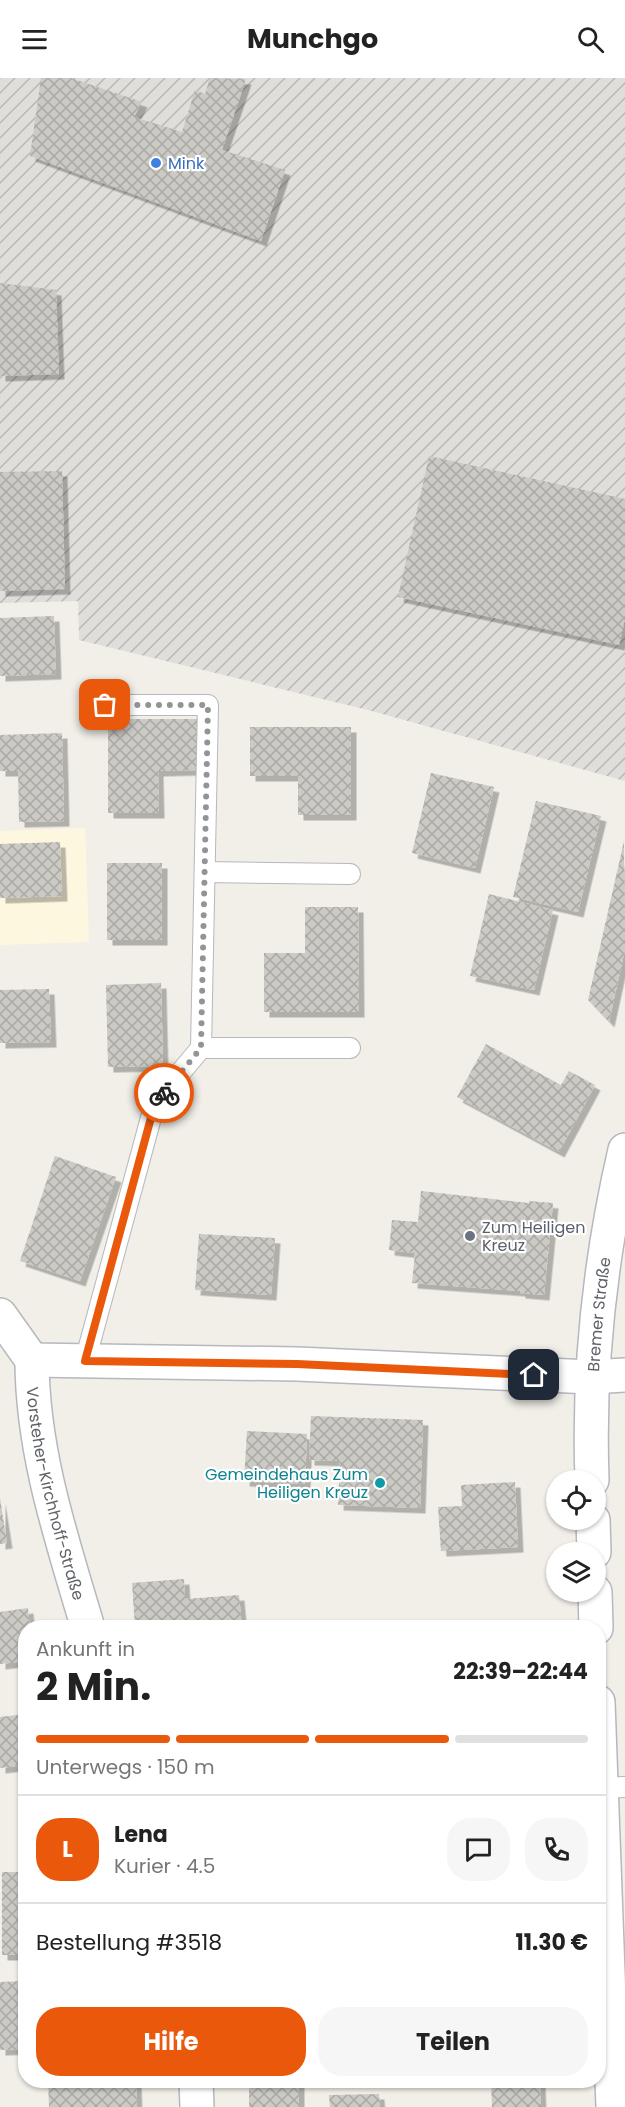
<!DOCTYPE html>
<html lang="de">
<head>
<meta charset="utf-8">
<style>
  :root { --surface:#fff; --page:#f6f6f6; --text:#222; --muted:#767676; --line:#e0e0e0; --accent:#ea580c }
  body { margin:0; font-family:Poppins,sans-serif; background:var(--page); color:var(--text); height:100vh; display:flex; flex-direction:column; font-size:22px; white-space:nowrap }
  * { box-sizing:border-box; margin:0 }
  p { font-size:20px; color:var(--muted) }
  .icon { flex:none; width:33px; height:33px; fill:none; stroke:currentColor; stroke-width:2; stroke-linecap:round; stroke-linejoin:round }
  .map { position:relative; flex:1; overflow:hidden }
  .sheet { position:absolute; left:18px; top:1542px; width:588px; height:468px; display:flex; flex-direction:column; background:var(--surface); border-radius:24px; box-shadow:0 2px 4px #0004 }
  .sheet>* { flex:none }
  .buttons { position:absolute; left:546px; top:1392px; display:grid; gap:12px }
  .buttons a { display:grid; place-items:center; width:60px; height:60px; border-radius:50%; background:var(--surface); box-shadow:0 2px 4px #0004; font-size:30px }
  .pin { position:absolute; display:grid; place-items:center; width:51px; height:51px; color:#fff; margin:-26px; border-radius:12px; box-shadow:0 3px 9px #0006 }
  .courier { position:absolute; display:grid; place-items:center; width:60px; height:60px; margin:-30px; border:4px solid #ea580c; border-radius:50%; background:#fff; color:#222; box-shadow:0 2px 8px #0007 }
  .overview em { font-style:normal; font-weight:700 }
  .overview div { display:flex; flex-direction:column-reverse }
  .overview { display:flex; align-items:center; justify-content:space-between; height:102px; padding:0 18px }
  h1 { font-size:39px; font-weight:700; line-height:45px }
  .bar { display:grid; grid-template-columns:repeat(4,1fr); gap:9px 6px; align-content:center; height:72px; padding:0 18px }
  .bar i { height:8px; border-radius:4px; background:var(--line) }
  .bar .selected { background:var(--accent) }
  .bar p { grid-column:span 4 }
  .line { display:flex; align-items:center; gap:15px; padding:0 18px; border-top:2px solid var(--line) }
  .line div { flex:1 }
  .round { display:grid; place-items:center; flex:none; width:63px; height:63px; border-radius:24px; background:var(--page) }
  .cta { display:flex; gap:12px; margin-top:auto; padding:12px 18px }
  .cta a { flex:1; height:69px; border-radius:24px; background:var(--accent); color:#fff; font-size:24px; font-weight:700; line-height:69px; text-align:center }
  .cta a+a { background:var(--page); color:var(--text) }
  header { display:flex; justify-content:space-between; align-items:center; height:78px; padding:0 18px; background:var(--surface); font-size:27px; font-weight:700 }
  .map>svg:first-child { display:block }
  .commercial { fill:#fef7e0 }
  .industrial { fill:url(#industrial-furrows) }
  .building { fill:url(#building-cross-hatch); filter:url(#shadow) }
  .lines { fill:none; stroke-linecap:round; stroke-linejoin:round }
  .service-casing { stroke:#b5b8bc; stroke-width:22 }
  .minor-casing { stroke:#b5b8bc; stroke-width:36 }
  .tertiary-casing { stroke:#b5b8bc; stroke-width:36 }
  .service { stroke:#fff; stroke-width:20 }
  .minor { stroke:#fff; stroke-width:33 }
  .tertiary { stroke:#fff; stroke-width:33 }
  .done { stroke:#929495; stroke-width:6; stroke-dasharray:0 10.8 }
  .route { stroke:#ea580c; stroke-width:8 }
  .shop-dot { fill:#3f7fe0; stroke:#fff; stroke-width:2 }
  .worship-dot { fill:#6b7280; stroke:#fff; stroke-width:2 }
  .culture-dot { fill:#0f9aa8; stroke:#fff; stroke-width:2 }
  .labels { text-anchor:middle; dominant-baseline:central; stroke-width:4.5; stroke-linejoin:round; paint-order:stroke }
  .shop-label { font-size:16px; fill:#366cbe; stroke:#fff; text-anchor:start }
  .worship-label { font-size:16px; fill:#5b616d; stroke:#fff; text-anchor:start }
  .street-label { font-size:16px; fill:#5f6368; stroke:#fff }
  .culture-label { font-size:16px; fill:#0d838f; stroke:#fff; text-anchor:end }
</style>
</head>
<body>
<header><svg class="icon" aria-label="menu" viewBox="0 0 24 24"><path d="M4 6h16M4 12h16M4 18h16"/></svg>Munchgo<svg class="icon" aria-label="search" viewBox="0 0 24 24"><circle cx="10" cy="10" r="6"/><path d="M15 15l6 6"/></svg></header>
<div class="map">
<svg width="625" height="2029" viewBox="0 0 625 2029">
  <defs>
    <pattern id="industrial-furrows" width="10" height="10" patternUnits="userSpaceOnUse" patternTransform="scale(1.5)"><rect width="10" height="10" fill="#e0deda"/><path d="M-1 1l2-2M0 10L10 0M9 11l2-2" fill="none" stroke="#b9b8b5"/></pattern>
    <pattern id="building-cross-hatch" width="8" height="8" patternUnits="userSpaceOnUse" patternTransform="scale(1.5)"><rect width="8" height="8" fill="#cccac5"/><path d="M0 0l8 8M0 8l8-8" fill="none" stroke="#a9a8a4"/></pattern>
    <filter id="shadow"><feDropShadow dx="5.5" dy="5.5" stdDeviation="0" flood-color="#0004"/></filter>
  </defs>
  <rect width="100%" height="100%" fill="#f1efe8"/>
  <!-- commercial -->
  <path class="commercial" d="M85,750L89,864L0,867V753Z"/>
  <!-- industrial -->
  <path class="industrial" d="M0,0H625V703L368,632L79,562L78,523L0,525Z"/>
  <!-- building -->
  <g class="building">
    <path d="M41,0H71L142,24L134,39L182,54L195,12L205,16L210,0L246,1L222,72L285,92L261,163L30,78Z"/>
    <path d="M0,205L56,212L59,296L0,298Z"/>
    <path d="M429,378L625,421V541L619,567L398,519Z"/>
    <path d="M62,393L65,511L0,513V394Z"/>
    <path d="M54,538L56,596L0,598V540Z"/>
    <path d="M108,641H198V692L158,693L159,735H108Z"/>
    <path d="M250,649H351V737H298V698H250Z"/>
    <path d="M62,655L64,743L19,744L18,693H0V657Z"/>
    <path d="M431,695L494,709L475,790L412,775Z"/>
    <path d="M536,723L601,738L578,834L513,819Z"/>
    <path d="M624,763L625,871L609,944L588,922Z"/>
    <path d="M60,764L62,818L0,820V766Z"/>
    <rect x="107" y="785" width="55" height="77"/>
    <path d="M489,816L553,832L534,912L470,898Z"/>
    <path d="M305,829H358L359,934H264V875H305Z"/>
    <path d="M161,905L163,988L108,989L106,907Z"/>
    <path d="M49,911L51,964L0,965V912Z"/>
    <path d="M486,966L561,1007L569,993L595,1007L559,1074L457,1019Z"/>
    <path d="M55,1078L116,1099L80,1203L20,1183Z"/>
    <path d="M421,1113L529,1125V1123L553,1125L544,1217L520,1215V1213L412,1205L415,1175L389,1172L392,1142L418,1144Z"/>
    <path d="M199,1156L275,1160L271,1217L195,1212Z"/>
    <path d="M311,1338L423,1342L420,1430L338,1427L340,1383L309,1382Z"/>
    <path d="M247,1353L307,1356L305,1406L244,1403Z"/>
    <path d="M515,1404L518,1469L441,1473L438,1429L462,1428L461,1407Z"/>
    <path d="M0,1420L7,1465L0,1466Z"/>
    <path d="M184,1501L185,1521L239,1517L242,1550H135L132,1505Z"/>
    <path d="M28,1530L30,1550H26V1583L0,1586V1534Z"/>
    <path d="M26,1636V1687L0,1690V1639Z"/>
    <rect x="2" y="1794" width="24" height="83"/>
    <path d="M26,1903V1971L0,1972V1904Z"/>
    <path d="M48,2002H136L137,2029H49Z"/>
    <rect x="249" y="2002" width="50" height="27"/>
    <path d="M491,2002H540L541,2029H492Z"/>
    <path d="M379,2016L380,2029H330L329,2017Z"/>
  </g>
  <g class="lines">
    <!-- service casing -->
    <g class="service-casing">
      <g id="service">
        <path d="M205,794L350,796"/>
        <path d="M201,970H350"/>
        <path d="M85,1283L155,1025L201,970L208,627H105"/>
        <path d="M601,1710L625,1709"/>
      </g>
    </g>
    <!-- minor casing -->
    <g class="minor-casing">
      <g id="minor">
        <path d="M0,1237L32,1282"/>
        <path d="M32,1282L297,1286L591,1299L625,1297"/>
        <path id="s1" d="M32,1282C32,1374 62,1462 88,1550"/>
        <path d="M196,2002L197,2029"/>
      </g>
    </g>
    <!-- tertiary casing -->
    <g class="tertiary-casing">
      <g id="tertiary">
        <path id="s2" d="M592,1402C588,1292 600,1180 625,1072"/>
        <path d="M593,1442L594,1474"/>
        <path d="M595,1514L596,1550"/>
        <path d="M598,1624L613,2029"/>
      </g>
    </g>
    <!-- service -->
    <use href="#service" class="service"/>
    <!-- minor -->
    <use href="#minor" class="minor"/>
    <!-- tertiary -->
    <use href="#tertiary" class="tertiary"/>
  </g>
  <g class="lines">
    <!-- done -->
    <path class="done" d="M105,627H208L201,970L164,1015"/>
    <!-- route -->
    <path class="route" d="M164,1015L155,1025L85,1283L297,1286L534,1297"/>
  </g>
  <!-- markers -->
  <circle class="shop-dot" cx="156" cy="85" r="6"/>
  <circle class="worship-dot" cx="470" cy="1158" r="6"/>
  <circle class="culture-dot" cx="380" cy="1405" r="6"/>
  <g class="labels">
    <!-- shop labels -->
    <g class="shop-label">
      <text x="168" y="85">Mink</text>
    </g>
    <!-- worship labels -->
    <g class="worship-label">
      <text x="482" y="1149">Zum Heiligen<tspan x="482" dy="18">Kreuz</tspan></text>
    </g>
    <!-- street labels -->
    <g class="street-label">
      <text stroke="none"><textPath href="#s2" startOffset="166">Bremer Straße</textPath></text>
      <text stroke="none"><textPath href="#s1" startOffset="136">Vorsteher-Kirchhoff-Straße</textPath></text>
    </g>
    <!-- culture labels -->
    <g class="culture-label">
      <text x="368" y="1396">Gemeindehaus Zum<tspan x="368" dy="18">Heiligen Kreuz</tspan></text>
    </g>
  </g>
</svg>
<div class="buttons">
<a><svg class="icon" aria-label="locate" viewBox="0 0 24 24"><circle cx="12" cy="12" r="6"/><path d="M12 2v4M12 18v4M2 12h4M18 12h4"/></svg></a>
<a><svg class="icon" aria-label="layers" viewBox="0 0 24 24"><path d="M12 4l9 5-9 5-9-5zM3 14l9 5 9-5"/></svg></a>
</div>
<div class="pin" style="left:105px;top:627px;background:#ea580c"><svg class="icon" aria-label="bag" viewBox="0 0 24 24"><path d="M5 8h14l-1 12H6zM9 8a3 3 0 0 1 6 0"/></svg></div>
<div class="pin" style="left:534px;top:1297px;background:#1f2937"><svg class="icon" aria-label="home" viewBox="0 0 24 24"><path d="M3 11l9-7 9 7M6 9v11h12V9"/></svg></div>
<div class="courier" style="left:164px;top:1015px"><svg class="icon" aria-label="bike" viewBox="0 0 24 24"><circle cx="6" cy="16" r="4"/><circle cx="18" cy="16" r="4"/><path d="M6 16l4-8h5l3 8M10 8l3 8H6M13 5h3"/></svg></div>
<section class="sheet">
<div class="overview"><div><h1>2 Min.</h1><p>Ankunft in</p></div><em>22:39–22:44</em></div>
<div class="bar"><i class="selected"></i><i class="selected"></i><i class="selected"></i><i></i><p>Unterwegs · 150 m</p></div>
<div class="line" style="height:108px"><b class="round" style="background:var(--accent);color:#fff">L</b><div><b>Lena</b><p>Kurier · 4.5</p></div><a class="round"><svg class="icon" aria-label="chat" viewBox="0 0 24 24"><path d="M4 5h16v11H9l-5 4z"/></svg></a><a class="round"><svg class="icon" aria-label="phone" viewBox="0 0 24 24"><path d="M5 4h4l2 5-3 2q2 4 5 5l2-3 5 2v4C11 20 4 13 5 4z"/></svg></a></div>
<div class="line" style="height:78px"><div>Bestellung #3518</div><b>11.30 €</b></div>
<div class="cta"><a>Hilfe</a><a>Teilen</a></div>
</section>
</div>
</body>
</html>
